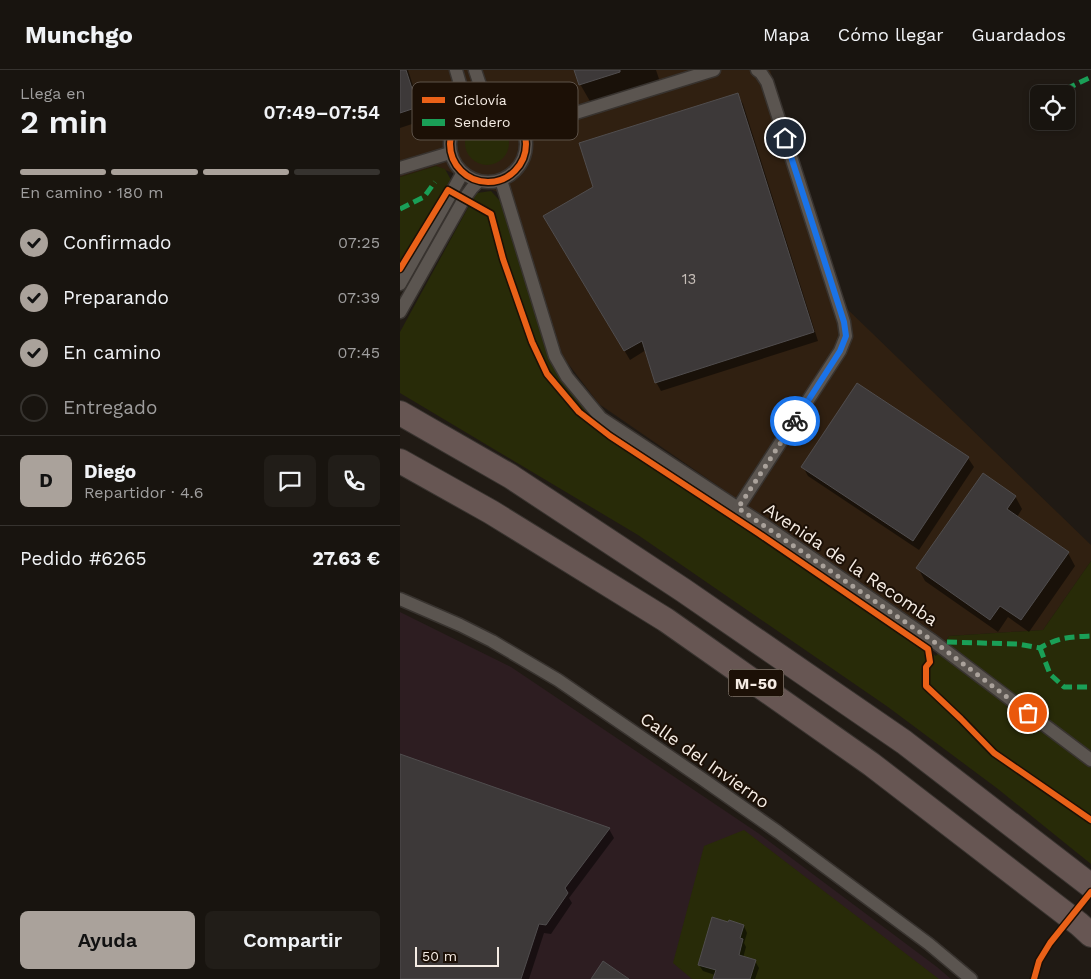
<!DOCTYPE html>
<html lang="es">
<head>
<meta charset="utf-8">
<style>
  :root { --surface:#18140f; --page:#211d18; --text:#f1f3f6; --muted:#9f9e9e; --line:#36332f; --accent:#aaa29b }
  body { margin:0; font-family:"Work Sans",sans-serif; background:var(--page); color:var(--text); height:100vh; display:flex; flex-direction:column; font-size:19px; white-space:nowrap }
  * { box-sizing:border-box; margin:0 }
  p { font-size:16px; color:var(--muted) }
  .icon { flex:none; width:28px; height:28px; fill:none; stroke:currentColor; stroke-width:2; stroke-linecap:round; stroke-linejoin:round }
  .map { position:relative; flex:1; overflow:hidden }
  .side { display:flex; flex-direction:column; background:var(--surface); width:400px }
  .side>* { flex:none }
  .controls { position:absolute; left:630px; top:15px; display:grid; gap:10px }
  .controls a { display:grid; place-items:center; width:45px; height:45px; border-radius:8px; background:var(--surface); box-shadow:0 2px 8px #0003,0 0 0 1px var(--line); font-size:25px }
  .scale { position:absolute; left:15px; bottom:12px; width:84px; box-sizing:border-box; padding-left:5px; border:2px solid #f5ece4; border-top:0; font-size:14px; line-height:18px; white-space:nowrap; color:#f5ece4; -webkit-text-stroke:4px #1c1006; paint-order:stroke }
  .pin { position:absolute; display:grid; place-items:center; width:42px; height:42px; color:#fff; margin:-21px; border:2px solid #fff; border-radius:50%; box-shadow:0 1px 5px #0007 }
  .courier { position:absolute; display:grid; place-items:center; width:50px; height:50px; margin:-25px; border:4px solid #1a73e8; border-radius:50%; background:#fff; color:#222; box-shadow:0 1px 6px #0007 }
  .summary em { font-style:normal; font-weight:600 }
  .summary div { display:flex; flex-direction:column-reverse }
  .summary { display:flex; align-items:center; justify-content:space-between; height:85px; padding:0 20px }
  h1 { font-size:32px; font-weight:600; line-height:38px }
  .bar { display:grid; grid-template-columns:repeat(4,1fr); gap:8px 5px; align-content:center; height:60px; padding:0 20px }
  .bar i { height:6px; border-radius:4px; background:var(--line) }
  .bar .active { background:var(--accent) }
  .bar p { grid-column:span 4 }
  .line { display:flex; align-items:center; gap:12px; padding:0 20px; border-top:1px solid var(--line) }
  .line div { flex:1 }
  .round { display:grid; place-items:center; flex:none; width:52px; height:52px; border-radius:8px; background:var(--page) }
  ol { padding:0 20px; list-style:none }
  li { display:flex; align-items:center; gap:15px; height:55px }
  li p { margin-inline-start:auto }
  li .icon { padding:5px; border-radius:50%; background:var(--accent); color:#111; stroke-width:4 }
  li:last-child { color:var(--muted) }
  li i { width:28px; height:28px; border:2px solid var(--line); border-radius:50% }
  .button { display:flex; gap:10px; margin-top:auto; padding:10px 20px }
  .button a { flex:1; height:58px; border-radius:8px; background:var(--accent); color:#111; font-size:20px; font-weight:600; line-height:58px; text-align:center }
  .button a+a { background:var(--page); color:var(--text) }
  header { display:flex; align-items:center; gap:30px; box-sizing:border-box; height:70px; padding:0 25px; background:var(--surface); border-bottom:1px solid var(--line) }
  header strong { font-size:24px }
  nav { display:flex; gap:28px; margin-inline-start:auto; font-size:18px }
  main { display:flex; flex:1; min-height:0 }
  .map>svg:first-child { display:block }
  .commercial { fill:#2d1d21 }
  .built { fill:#302011 }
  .green { fill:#282b08 }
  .shadow { fill:#0007 }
  .building { fill:#3d3939; stroke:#504d4e }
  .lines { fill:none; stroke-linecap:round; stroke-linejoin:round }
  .minor-casing { stroke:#38332f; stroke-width:15 }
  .motorway-casing { stroke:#38332f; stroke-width:26 }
  .minor { stroke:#5b5550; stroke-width:12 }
  .motorway { stroke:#675653; stroke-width:24 }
  .quiet { stroke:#1a9f57; stroke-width:5; stroke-dasharray:10 5; stroke-linecap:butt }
  .cycleway-casing { stroke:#1c1006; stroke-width:9 }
  .cycleway { stroke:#ea6118; stroke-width:6 }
  .done { stroke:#aaa29b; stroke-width:5; stroke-dasharray:0 9 }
  .route { stroke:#1a73e8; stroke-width:6 }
  .labels { text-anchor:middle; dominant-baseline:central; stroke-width:4; stroke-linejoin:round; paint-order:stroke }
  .number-label { font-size:15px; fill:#c7bfb9 }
  .shield { fill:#1c1006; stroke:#b4aaa1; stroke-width:1 }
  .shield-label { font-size:16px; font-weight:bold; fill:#f5ece4 }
  .street-label { font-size:18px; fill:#f5ece4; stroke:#1c1006 }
  .key { fill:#1c1006; stroke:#5d5249; stroke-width:1 }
  .key-label { font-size:14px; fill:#f5ece4 }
</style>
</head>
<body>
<header>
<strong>Munchgo</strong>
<nav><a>Mapa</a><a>Cómo llegar</a><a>Guardados</a></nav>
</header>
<main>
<section class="side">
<div class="summary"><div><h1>2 min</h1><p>Llega en</p></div><em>07:49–07:54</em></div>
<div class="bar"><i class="active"></i><i class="active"></i><i class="active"></i><i></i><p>En camino · 180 m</p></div>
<ol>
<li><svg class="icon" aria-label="check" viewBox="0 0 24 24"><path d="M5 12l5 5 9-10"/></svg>Confirmado<p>07:25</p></li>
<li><svg class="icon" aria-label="check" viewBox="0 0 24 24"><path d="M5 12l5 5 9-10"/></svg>Preparando<p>07:39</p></li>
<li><svg class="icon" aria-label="check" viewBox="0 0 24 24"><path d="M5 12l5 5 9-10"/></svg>En camino<p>07:45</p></li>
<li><i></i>Entregado</li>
</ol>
<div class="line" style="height:90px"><b class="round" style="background:var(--accent);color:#111">D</b><div><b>Diego</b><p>Repartidor · 4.6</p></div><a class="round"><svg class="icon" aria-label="chat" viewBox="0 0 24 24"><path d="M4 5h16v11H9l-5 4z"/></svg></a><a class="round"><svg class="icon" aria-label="phone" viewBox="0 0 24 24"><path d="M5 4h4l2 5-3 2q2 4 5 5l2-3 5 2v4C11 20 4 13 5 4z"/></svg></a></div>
<div class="line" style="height:65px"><div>Pedido #6265</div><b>27.63 €</b></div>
<div class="button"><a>Ayuda</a><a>Compartir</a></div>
</section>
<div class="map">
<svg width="691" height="909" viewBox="0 0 691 909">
  <rect width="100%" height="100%" fill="#201a14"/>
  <!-- commercial -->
  <path class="commercial" d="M0,542L111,597L358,763L537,897L551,909H0Z"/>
  <!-- built -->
  <path class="built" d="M0,0H370L441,233L691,475V491L643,560L549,566L545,572L199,334L163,287L114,129L36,96L0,107Z"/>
  <!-- green -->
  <g class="green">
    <circle cx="87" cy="73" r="22"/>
    <path d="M36,96L45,99L51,110L0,192V107Z"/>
    <path d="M91,121L101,132L150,286L179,332L204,357L322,434L536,586L549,566L643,560L691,491V794L598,719L488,637L238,465L0,323V262L70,134L77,123Z"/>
    <path d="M344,760L539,909H292L273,893L304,776Z"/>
  </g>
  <!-- shadow -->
  <g class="shadow">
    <path d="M0,0H8L24,50L0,58Z"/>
    <path d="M176,0H256L260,12L191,33L180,14Z"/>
    <path d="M338,25L343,34L418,271L261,321L256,312L246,280L230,290L145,146L194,117Z"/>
    <path d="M568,388L574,397L519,480L408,406L403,397Z"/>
    <path d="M615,426L622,439L617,447L668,483L675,496L629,562L608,547L598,562L525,511L518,498Z"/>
    <path d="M0,686L209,759L214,768L169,828L172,833L151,864L144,863L129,909H0Z"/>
    <path d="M344,856L347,863L344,873L346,877L343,888L355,891L359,898L355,909H314L315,905L303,901L299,895Z"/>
  </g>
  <!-- building -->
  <g class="building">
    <path d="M0,0H6L18,37L0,43Z"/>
    <path d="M174,0H220V2L179,15Z"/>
    <path d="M338,23L414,262L255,313L242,271L224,281L143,146L193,117L179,73Z"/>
    <path d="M457,313L569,387L513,471L401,397Z"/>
    <path d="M583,403L616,426L607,439L669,482L621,550L600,536L590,550L516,498Z"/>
    <path d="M0,684L210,758L165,818L168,823L146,855L139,854L121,909H0Z"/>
    <path d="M312,847L328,852L329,850L344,855L340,868L343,869L339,885L356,890L350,909H313L316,900L298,895Z"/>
    <path d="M203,891L229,909H191Z"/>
  </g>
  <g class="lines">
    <!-- minor casing -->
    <g class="minor-casing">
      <g id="minor">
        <path d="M56,0L68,41"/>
        <path d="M75,0L80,15L89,36"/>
        <circle cx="88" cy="74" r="38"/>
        <path d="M124,59L314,0"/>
        <path d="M0,98L50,83"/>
        <path d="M101,110L155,286L167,307L201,348L364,455L533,571L691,690"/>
        <path d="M0,214L62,104"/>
        <path d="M0,242L64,129L72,118L78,112"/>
        <path d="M338,438L440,281L446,266L444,252L367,12L361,3L357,0"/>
        <path d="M0,529L60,555L92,571L158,610L301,708L378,762L529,874L571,909"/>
      </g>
    </g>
    <!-- motorway casing -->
    <g class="motorway-casing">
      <g id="motorway">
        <path d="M0,343L110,406L283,520L504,672L691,816"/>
        <path d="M0,391L91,442L266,550L471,694L679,854L691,865"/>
      </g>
    </g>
    <!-- minor -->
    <use href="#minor" class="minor"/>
    <!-- motorway -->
    <use href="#motorway" class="motorway"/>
    <!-- quiet -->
    <g class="quiet">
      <path d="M666,19L691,7"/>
      <path d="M0,139L24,127L35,112"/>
      <path d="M547,572L618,574L640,578C659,567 670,567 691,566"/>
      <path d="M640,578L650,604L664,617H691"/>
    </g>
    <!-- cycleway casing -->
    <g class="cycleway-casing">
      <g id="cycleway">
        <circle cx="88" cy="74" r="38"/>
        <path d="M0,199L48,120L91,144L103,189L132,272L147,304L179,342L210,366L358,463L528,579L530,592L526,597V616L561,649L594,683L691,750"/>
        <path d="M634,909L639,891L650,873L691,822"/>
      </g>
    </g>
    <!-- cycleway -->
    <use href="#cycleway" class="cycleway"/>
  </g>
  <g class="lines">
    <!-- done -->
    <path class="done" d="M395,351L338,438L533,571L628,643"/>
    <!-- route -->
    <path class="route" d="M385,68L444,252L446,266L440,281L395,351"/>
  </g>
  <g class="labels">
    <!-- number labels -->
    <g class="number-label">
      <text x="289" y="209">13</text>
    </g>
    <!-- shield labels -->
    <rect class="shield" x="328.5" y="599.5" width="55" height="27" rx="4"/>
    <g class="shield-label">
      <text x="356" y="613">M-50</text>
    </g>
    <!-- street labels -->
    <g class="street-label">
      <text transform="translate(451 494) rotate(34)">Avenida de la Recomba</text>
      <text transform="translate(305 690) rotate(35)">Calle del Invierno</text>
    </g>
  </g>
  <!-- legend -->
  <rect x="12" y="12" width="166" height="58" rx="8" class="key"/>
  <rect x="22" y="27" width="23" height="6" fill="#ea6118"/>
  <rect x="22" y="49" width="23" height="7" fill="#1a9f57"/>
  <g class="key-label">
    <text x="54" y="35">Ciclovía</text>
    <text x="54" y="57">Sendero</text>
  </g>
</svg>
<div class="controls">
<a><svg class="icon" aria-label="locate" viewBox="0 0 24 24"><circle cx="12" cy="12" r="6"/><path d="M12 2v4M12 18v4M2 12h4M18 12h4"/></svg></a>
</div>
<div class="scale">50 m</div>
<div class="pin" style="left:628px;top:643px;background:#ea580c"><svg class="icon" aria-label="bag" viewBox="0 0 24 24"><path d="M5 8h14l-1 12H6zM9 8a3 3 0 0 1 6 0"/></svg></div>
<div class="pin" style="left:385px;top:68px;background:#1f2937"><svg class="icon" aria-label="home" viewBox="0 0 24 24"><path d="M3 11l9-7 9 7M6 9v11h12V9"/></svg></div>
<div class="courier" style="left:395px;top:351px"><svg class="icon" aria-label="bike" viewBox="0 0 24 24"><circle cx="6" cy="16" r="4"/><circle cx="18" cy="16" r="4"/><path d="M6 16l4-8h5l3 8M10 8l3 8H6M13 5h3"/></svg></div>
</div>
</main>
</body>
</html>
